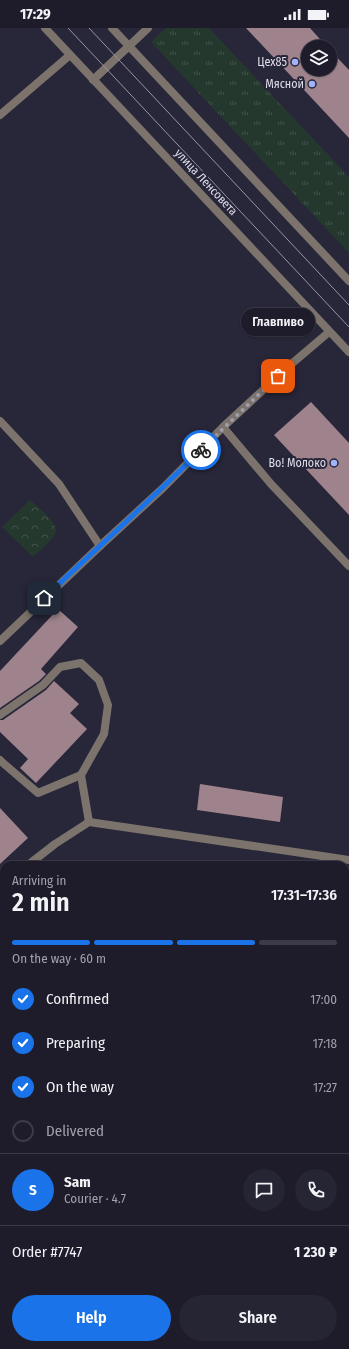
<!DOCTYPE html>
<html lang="en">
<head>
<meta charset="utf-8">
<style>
  :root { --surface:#1e1c2b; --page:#262533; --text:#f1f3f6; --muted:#a1a1a9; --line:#3c3a47; --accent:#1a73e8 }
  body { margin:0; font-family:"Fira Sans Condensed",sans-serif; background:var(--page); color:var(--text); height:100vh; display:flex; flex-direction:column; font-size:15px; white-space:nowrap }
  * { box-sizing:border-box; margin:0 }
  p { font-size:13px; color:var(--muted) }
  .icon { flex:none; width:22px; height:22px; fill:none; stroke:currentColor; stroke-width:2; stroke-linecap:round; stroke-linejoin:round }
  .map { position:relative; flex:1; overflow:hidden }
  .details { position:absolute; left:0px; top:833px; width:349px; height:488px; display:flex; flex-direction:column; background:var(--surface); border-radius:12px 12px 0 0; box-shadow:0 1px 3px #0004,0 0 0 1px var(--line) }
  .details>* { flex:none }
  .tools { position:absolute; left:301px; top:12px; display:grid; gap:8px }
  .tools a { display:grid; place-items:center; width:36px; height:36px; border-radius:50%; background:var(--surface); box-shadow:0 1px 3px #0004,0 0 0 1px var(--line); font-size:20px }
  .pin { position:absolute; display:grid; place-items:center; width:34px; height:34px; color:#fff; margin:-17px; border-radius:8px; box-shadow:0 2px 6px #0006 }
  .courier { position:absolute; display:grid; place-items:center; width:40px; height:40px; margin:-20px; border:3px solid #1a73e8; border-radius:50%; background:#fff; color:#222; box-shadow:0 1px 5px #0007 }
  .bubble { position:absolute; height:28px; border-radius:14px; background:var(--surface); box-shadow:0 1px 3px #0004,0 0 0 1px var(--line); font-size:13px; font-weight:600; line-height:28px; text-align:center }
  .head em { font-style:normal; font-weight:600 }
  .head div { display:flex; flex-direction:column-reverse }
  .head { display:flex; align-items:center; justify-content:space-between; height:68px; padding:0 12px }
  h1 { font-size:26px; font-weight:600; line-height:30px }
  .bar { display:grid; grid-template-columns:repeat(4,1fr); gap:6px 4px; align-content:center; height:48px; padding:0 12px }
  .bar i { height:5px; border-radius:3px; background:var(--line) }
  .bar .selected { background:var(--accent) }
  .bar p { grid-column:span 4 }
  .line { display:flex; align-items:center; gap:10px; padding:0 12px; border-top:1px solid var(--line) }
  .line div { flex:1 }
  .round { display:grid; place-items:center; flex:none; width:42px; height:42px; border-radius:21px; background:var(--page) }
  ol { padding:0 12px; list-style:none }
  li { display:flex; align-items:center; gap:12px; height:44px }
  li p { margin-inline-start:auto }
  li .icon { padding:4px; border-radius:50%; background:var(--accent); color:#fff; stroke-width:4 }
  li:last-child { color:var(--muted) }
  li i { width:22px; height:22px; border:2px solid var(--line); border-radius:50% }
  .cta { display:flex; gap:8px; margin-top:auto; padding:8px 12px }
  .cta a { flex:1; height:46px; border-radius:24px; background:var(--accent); color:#fff; font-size:16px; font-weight:600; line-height:46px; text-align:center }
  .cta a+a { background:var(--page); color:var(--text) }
  .status { display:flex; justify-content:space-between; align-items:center; height:28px; padding:0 20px; background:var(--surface); direction:ltr }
  .status svg { height:11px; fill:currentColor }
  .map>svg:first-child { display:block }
  .grass { fill:url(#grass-tufts) }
  .forest { fill:url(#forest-crowns) }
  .building { fill:#9e838c }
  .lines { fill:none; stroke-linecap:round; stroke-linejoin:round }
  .service { stroke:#7c746c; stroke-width:8 }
  .tertiary { stroke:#7c746c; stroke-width:8 }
  .tram { stroke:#9695a4; stroke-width:1 }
  .done { stroke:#9f9ead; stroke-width:4; stroke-dasharray:0 7.2 }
  .route { stroke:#1a73e8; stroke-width:5 }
  .poi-dot { fill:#a1b3fd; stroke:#282639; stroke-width:1.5 }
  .labels { text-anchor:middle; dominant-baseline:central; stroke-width:4; stroke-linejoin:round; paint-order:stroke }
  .poi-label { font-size:12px; fill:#dfdeeb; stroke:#282639; text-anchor:end }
  .street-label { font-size:12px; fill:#dfdeeb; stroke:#282639 }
</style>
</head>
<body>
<div class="status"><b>17:29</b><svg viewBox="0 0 49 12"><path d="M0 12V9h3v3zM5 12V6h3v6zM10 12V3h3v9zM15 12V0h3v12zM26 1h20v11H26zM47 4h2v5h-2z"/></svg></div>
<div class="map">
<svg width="349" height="1321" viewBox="0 0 349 1321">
  <defs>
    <pattern id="grass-tufts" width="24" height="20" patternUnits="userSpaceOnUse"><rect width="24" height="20" fill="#24382e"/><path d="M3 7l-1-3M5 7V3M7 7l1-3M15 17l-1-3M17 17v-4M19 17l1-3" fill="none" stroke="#43544c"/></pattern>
    <pattern id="forest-crowns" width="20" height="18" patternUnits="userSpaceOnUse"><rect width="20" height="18" fill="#24382e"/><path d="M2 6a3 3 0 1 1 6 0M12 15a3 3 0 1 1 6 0" fill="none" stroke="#43544c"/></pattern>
  </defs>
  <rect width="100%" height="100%" fill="#282639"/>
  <!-- grass -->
  <path class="grass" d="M166,0H209L349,149V225L151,14Z"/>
  <!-- forest -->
  <path class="forest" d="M30,472C37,478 57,494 56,503C55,511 39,523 33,529L2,499Z"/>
  <!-- building -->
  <g class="building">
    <path d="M246,0H310L327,19H308V41H330V22L349,42V110Z"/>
    <path d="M311,374L349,415V487L274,407Z"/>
    <path d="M58,581L78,599L41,641L46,646L39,653L0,680V643Z"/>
    <path d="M54,653L79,676L70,685L87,701L36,755L20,740L28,731L0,704V692H3L46,662Z"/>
    <path d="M200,756L283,769L280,794L197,782Z"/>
    <path d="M0,780L28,810L0,836Z"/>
  </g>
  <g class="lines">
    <!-- service -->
    <g class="service">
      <path d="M93,52L148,0"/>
      <path d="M0,87L70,27"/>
      <path d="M0,393L59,456L100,518"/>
      <path d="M223,399L271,456L349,538"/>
      <path d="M0,613L100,518L163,460L223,399L289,338L329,304"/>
      <path d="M0,687L43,657L60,639L81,635L99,652L108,677L104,706L81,747L89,794"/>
      <path d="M0,732L3,735L38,765L81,747"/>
      <path d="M28,837L55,816L89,794L329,829L349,832"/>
      <path d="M0,848L4,846"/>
      <path d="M0,920L4,916"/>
      <path d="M345,987L349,983"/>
      <path d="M0,1235L4,1239"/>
      <path d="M47,1317L51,1321"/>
    </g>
    <!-- tertiary -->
    <g class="tertiary">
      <path d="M45,0L349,324"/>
      <path d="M112,0L349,253"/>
    </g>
    <!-- tram -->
    <g class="tram">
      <path d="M68,0L349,299"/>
      <path d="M89,0L349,277"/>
    </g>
  </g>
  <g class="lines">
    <!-- done -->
    <path class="done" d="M201,422L278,348"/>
    <!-- route -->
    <path class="route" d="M44,570C96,521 150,473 201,422"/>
  </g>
  <!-- markers -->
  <g class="poi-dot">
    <circle cx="295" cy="34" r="4"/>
    <circle cx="312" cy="56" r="4"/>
    <circle cx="334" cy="435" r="4"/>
  </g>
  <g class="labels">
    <!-- poi labels -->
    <g class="poi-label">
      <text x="287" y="34">Цех85</text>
      <text x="304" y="56">Мясной</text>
      <text x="326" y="435">Во! Молоко</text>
    </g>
    <!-- street labels -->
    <g class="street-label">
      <text transform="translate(206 154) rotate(47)">улица Ленсовета</text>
    </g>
  </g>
</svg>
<div class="tools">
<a><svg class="icon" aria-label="layers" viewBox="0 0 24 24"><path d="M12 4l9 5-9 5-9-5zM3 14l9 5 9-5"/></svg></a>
</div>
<div class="pin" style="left:278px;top:348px;background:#ea580c"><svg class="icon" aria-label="bag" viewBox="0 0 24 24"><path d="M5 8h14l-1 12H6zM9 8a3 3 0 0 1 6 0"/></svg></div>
<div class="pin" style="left:44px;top:570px;background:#1f2937"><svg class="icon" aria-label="home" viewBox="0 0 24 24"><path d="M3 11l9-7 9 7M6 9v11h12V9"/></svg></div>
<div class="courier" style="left:201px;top:422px"><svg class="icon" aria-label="bike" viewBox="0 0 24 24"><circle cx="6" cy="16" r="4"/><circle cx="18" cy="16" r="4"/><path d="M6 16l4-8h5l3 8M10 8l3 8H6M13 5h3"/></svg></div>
<div class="bubble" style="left:241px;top:280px;width:74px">Главпиво</div>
<section class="details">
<div class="head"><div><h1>2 min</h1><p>Arriving in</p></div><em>17:31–17:36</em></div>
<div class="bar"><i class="selected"></i><i class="selected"></i><i class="selected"></i><i></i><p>On the way · 60 m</p></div>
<ol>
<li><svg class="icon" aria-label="check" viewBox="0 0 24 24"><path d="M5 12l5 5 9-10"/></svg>Confirmed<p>17:00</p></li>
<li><svg class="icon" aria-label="check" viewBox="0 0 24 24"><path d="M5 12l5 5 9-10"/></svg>Preparing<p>17:18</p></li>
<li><svg class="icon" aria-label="check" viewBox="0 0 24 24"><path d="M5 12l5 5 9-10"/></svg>On the way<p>17:27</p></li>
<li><i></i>Delivered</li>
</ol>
<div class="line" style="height:72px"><b class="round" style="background:var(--accent);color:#fff">S</b><div><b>Sam</b><p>Courier · 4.7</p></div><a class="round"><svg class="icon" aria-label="chat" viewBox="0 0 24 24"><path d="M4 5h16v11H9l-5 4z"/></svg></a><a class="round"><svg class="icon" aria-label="phone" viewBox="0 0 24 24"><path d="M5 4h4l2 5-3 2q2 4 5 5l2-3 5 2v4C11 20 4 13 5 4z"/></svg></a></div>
<div class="line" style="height:52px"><div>Order #7747</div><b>1 230 ₽</b></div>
<div class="cta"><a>Help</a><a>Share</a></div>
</section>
</div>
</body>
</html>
